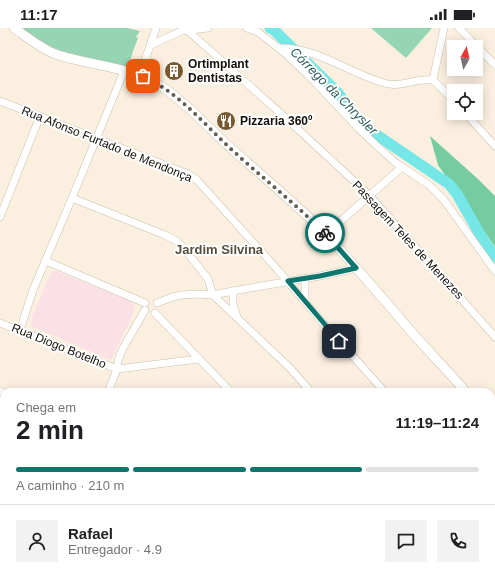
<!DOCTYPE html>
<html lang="pt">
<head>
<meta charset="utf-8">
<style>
  :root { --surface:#fff; --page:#f2f2f2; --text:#202124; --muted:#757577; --line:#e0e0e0; --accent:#0f766e }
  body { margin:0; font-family:Helvetica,sans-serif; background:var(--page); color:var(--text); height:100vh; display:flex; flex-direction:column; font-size:15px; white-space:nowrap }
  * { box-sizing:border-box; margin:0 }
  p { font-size:13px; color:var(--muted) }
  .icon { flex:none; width:22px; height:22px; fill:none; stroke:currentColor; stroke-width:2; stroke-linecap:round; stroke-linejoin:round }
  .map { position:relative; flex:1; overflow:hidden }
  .drawer { position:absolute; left:0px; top:360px; width:495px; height:196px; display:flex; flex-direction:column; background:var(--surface); border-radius:12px 12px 0 0; box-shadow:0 2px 10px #0003 }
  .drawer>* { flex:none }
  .needle { width:26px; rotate:8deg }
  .buttons { position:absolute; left:447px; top:12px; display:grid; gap:8px }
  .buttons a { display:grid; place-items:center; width:36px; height:36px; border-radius:0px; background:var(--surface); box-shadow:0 2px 10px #0003; font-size:20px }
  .pin { position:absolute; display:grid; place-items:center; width:34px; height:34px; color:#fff; margin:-17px; border-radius:8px; box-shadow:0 2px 6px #0006 }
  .courier { position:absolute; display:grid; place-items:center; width:40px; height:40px; margin:-20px; border:3px solid #0f766e; border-radius:50%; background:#fff; color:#222; box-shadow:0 1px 5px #0007 }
  .head em { font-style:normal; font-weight:800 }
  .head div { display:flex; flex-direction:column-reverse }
  .head { display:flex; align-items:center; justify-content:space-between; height:68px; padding:0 16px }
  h1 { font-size:26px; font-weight:800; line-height:30px }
  .bar { display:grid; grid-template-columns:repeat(4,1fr); gap:6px 4px; align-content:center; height:48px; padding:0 16px }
  .bar i { height:5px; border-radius:3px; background:var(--line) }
  .bar .selected { background:var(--accent) }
  .bar p { grid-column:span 4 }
  .line { display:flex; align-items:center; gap:10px; padding:0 16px; border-top:1px solid var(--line) }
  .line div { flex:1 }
  .round { display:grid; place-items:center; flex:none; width:42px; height:42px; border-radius:0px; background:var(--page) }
  .status { display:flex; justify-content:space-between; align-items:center; height:28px; padding:0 20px; background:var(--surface); direction:ltr }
  .status svg { height:11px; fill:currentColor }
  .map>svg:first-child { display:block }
  .education { fill:#fbe0e5 }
  .green { fill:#96d5b3 }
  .forest { fill:#76cca1 }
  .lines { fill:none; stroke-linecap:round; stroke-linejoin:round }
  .river { stroke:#75e7e7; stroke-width:11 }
  .street-casing { stroke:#c9bfaf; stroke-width:8 }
  .secondary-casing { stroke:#c9bfaf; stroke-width:10 }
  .street { stroke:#fff; stroke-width:7 }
  .secondary { stroke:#fff; stroke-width:9 }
  .done { stroke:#645d54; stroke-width:4; stroke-dasharray:0 7.2 }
  .route { stroke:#0f766e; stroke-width:5 }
  .labels { text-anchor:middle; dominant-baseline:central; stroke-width:4; stroke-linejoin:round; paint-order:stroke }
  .poi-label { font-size:12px; font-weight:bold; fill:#120e09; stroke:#fff; text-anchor:start }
  .street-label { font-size:12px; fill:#120e09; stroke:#fff }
  .water-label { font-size:13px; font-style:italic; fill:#295b5b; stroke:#fff }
  .neighbourhood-label { font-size:13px; font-weight:bold; fill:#564d3f; stroke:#fff }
</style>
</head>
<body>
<div class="status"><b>11:17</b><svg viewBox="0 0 49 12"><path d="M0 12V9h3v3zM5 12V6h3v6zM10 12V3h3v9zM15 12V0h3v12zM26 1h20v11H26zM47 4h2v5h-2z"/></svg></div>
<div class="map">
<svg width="495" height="556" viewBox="0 0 495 556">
  <rect width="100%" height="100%" fill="#fbf0e0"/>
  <!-- education -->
  <path class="education" d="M52,243H56L92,258L114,265L123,269L131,274L134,278V284L116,321L112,331H109L31,298V295L32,289L50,247Z"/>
  <!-- green -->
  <g class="green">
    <path d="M23,0H127L140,3L136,9L138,10L132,26L128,41L63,25L49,19L26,4Z"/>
    <path d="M371,0H432L406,30Z"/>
  </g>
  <!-- forest -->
  <path class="forest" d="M430,108L478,151L495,168V219L438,137Z"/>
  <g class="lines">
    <!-- river -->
    <path class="river" d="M270,0L273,1L338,65L353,85L371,103L449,156L457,166L483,212L495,229"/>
    <!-- street casing -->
    <g class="street-casing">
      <g id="street">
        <path d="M247,0L258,4L286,26L314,53L359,101L377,118L396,135L429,157L444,172L495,243"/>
        <path d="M459,0L495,37"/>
        <path d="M187,2L288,92L369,167L495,309"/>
        <path d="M151,17L181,3L208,0"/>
        <path d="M279,20C317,19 348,45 384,55C401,60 416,50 433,52"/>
        <path d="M140,47L156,0"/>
        <path d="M433,52L444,0"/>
        <path d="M433,52L454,73"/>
        <path d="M0,73L188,146L197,152L277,241L330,303L385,364"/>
        <path d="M465,85L495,118"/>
        <path d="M72,170L165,207L175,212L183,219L208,251L213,267L290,340L311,364"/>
        <path d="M0,189L40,88"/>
        <path d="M326,206L402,139"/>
        <path d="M46,233L145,275"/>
        <path d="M305,251V273"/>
        <path d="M233,263V276L237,289"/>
        <path d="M157,275L172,269L182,267L197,266L213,267L233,263L320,248L356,240"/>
        <path d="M155,285L231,364"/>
        <path d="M0,295L117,341L199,331"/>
        <path d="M20,302L33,262L72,170L124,43"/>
        <path d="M0,363L4,365"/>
        <path d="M108,364L117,341L118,333L122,322L145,282"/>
        <path d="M0,401L4,406"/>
        <path d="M491,480L495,485"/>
        <path d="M0,499L4,504"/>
        <path d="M491,540L495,539"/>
        <path d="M13,556L15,552"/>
        <path d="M86,556L89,552"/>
        <path d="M174,556L175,552"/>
        <path d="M241,556L246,552"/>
        <path d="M340,556L345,552"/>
        <path d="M386,556L399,552"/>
        <path d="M441,556L444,552"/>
      </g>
    </g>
    <!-- secondary casing -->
    <g class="secondary-casing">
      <g id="secondary">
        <path d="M14,0C27,9 40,20 55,26C90,38 133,38 164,60C190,78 210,102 234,123C265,150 297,177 326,206C336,217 346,228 356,240C374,260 392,281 409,301C428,323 448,343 466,364"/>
        <path d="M491,392L495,397"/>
      </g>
    </g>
    <!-- street -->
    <use href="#street" class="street"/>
    <!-- secondary -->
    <use href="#secondary" class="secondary"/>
  </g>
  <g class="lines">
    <!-- done -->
    <path class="done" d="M143,48C179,65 204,96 232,122C263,150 295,176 325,205"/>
    <!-- route -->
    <path class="route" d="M325,205L356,240L320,248L288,253L339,313"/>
  </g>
  <!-- icons -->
  <defs>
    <g id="building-disc" transform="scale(1)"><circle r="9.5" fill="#78582e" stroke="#fff"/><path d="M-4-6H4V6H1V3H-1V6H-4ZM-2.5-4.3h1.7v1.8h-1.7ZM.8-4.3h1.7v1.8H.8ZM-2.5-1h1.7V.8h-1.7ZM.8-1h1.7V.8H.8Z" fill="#fff"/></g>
    <g id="restaurant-disc" transform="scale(1)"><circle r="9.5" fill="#78582e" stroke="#fff"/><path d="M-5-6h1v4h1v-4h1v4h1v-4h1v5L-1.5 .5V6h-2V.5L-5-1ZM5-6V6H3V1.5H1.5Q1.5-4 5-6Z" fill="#fff"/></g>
  </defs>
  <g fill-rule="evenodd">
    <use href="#building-disc" x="174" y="43"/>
    <use href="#restaurant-disc" x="226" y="93"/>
  </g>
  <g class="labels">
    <!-- poi labels -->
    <g class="poi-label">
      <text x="188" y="36">Ortimplant<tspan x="188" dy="14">Dentistas</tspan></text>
      <text x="240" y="93">Pizzaria 360º</text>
    </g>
    <!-- street labels -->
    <g class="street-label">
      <text transform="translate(107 116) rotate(22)">Rua Afonso Furtado de Mendonça</text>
      <text transform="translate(408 212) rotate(47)">Passagem Teles de Menezes</text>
      <text transform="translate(59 318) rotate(22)">Rua Diogo Botelho</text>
    </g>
    <!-- water labels -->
    <g class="water-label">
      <text transform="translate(334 63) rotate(45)">Córrego da Chrysler</text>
    </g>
    <!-- neighbourhood labels -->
    <g class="neighbourhood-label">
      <text x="219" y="221">Jardim Silvina</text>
    </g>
  </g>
</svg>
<div class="buttons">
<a><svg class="needle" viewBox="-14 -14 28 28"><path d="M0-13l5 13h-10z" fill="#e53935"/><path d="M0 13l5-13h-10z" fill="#757577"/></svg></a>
<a><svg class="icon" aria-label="locate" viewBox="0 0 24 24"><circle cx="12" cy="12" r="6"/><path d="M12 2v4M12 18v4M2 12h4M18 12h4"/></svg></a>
</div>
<div class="pin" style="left:143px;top:48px;background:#ea580c"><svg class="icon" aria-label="bag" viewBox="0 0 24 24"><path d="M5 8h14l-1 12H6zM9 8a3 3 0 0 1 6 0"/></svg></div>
<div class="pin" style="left:339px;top:313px;background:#1f2937"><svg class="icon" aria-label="home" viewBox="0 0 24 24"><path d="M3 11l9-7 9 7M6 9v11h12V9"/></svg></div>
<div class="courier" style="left:325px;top:205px"><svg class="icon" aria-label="bike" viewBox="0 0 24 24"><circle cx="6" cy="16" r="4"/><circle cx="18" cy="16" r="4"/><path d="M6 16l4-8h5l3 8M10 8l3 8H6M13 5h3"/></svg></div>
<section class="drawer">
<div class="head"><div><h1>2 min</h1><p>Chega em</p></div><em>11:19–11:24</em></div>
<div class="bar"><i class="selected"></i><i class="selected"></i><i class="selected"></i><i></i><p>A caminho · 210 m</p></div>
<div class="line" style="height:72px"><a class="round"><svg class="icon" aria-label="person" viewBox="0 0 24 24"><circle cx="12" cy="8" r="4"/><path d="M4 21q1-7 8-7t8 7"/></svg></a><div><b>Rafael</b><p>Entregador · 4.9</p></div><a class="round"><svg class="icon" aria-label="chat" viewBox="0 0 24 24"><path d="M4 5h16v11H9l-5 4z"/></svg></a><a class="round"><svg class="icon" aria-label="phone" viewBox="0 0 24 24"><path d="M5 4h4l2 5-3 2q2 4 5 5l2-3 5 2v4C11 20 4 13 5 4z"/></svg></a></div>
</section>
</div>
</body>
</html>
